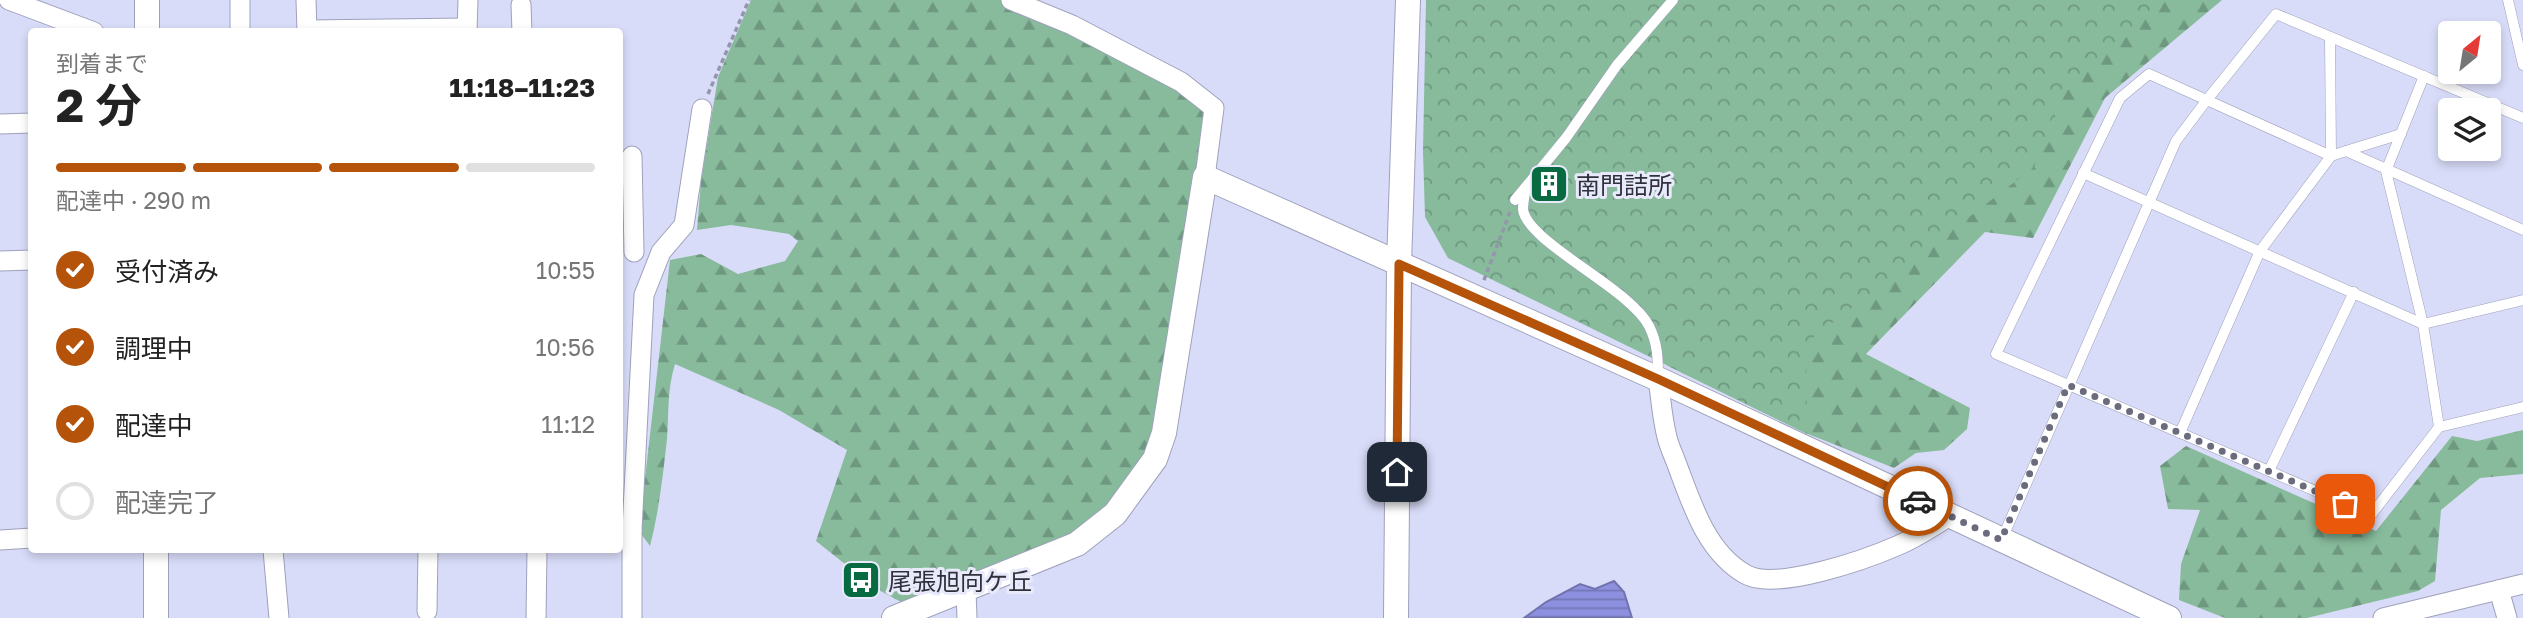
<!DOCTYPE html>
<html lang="ja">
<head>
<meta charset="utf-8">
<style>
  :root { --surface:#fff; --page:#f2f2f2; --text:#222; --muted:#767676; --line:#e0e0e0; --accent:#b45309 }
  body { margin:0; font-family:"Golos Text","Noto Sans JP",sans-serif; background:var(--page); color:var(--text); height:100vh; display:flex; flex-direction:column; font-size:26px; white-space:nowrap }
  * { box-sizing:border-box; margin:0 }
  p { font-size:23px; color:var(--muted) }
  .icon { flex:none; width:38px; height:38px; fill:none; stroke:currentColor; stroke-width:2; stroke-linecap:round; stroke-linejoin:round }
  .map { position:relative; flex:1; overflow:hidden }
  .details { position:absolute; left:28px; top:28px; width:595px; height:525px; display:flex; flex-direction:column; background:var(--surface); border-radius:7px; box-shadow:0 4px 10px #0003 }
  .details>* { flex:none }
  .needle { width:46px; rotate:30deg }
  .buttons { position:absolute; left:2438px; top:21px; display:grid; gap:14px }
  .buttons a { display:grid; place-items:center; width:63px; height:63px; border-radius:7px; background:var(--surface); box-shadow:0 4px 10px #0003; font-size:35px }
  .pin { position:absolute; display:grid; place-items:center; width:60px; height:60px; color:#fff; margin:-30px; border-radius:14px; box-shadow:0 4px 10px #0006 }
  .courier { position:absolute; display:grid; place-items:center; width:70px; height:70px; margin:-35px; border:5px solid #b45309; border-radius:50%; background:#fff; color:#222; box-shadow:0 2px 9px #0007 }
  .summary em { font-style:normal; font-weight:700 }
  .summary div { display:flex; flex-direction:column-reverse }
  .summary { display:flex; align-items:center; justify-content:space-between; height:119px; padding:0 28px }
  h1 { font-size:46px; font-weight:700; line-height:52px }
  .bar { display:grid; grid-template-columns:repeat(4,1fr); gap:10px 7px; align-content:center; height:84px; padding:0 28px }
  .bar i { height:9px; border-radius:5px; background:var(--line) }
  .bar .selected { background:var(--accent) }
  .bar p { grid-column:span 4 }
  ol { padding:0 28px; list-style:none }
  li { display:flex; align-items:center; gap:21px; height:77px }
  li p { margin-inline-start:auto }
  li .icon { padding:7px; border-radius:50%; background:var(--accent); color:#fff; stroke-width:4 }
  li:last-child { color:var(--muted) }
  li i { width:38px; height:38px; border:4px solid var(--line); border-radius:50% }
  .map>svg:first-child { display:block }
  .forest { fill:url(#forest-firs) }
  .park { fill:url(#park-crowns) }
  .water { fill:url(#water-rules); stroke:#7173ae; stroke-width:2 }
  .building { fill:#abaec8 }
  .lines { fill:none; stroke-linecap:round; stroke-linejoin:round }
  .service-casing { stroke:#9ea1bb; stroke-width:11 }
  .minor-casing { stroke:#9ea1bb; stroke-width:21 }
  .tertiary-casing { stroke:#9ea1bb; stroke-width:26 }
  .path { stroke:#9496ab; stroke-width:3.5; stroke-dasharray:5 3.5; stroke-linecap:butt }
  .service { stroke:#fff; stroke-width:10 }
  .minor { stroke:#fff; stroke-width:19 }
  .tertiary { stroke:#fff; stroke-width:24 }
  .done { stroke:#6a6c7d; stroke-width:7; stroke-dasharray:0 12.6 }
  .route { stroke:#b45309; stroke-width:9 }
  .labels { text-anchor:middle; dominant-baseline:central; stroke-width:6; stroke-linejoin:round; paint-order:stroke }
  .poi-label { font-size:24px; fill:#2f303b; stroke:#e8eafb; text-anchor:start }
</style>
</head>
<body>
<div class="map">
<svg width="2523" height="618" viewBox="0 0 2523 618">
  <defs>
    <pattern id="forest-firs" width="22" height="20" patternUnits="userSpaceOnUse" patternTransform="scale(1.75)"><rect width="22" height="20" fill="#87bb9b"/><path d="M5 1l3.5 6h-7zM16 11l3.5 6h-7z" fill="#6f9880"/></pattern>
    <pattern id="park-crowns" width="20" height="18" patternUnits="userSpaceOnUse" patternTransform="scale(1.75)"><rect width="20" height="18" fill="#87bb9b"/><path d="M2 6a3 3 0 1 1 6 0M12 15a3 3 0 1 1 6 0" fill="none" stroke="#6f9880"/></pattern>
    <pattern id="water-rules" width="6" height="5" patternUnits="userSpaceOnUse" patternTransform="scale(1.75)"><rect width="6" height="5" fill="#8d90df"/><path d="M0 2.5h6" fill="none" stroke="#7476b6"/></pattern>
  </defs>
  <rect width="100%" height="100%" fill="#d9dcf8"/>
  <!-- forest -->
  <g class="forest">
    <path d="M751,0H1004L1071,29L1211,110L1161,432L1112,508L1073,535L903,603L875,588L816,541L847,450L779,410L675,364C667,390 669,412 667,439C663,475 659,511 650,546L639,531L670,260L701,254L738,274L785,261L798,241L789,234L731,225L697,230L701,181L718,77Z"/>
    <path d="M1983,0H2222L2105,98L2033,238L1985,232L1866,354L1970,408L1967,429L1944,450L1916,453L1894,468L1808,434L1668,366L1662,319Z"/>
    <path d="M2523,430V474L2480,478L2441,510L2435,581L2418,591L2307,618H2225L2179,600L2181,564L2200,510L2168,509L2160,466L2186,446L2376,531L2452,436L2477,441Z"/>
  </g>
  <!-- park -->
  <path class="park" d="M1426,0H2164L2060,97L2034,167L1806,343L1807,434L1448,258L1425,217L1423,151Z"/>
  <!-- water -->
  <path class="water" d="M1614,581L1624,592L1632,618H1524L1546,602L1580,584L1595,589Z"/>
  <!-- building -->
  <path class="building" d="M1550,170L1564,181L1550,199L1535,187Z"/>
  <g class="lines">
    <!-- service casing -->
    <g class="service-casing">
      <g id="service">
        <path d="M2508,0L2523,65"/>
        <path d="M2424,76L2386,171L2423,324L2439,427"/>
        <path d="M2346,151L2401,134"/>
        <path d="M2083,173L2423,324L2523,300"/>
        <path d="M1526,187C1525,194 1523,202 1523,209C1526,242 1630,288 1649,326C1658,344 1658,359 1658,379"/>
        <path d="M1515,200L1566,138L1617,65L1673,0"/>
        <path d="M2354,292L2269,471L1996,354L2120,98L2149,74L2331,156L2346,151L2523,230"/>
        <path d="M2180,433L2260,251L2331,156L2330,37"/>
        <path d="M2269,471L2371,515L2439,427L2523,407"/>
        <path d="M2002,539L2176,141L2206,101L2276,14L2523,118"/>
      </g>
    </g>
    <!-- minor casing -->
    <g class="minor-casing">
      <g id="minor">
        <path d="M9,0L94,32"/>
        <path d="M306,0L307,32"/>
        <path d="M1011,0L1072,25L1181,82L1214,108L1205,177"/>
        <path d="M521,5L522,32"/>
        <path d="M307,30L467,28"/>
        <path d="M240,32V0"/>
        <path d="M467,32L468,0"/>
        <path d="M0,124L32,123"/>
        <path d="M632,156L634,252"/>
        <path d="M0,261L32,260"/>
        <path d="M1658,379C1661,398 1662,418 1667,437C1669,446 1673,454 1676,462C1691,501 1705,551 1745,574C1775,592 1867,559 1899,545C1916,538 1933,526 1950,516"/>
        <path d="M620,530H632V618"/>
        <path d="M632,530L644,295L661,252L684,225L702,109"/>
        <path d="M0,540L32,538"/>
        <path d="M273,550L279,618"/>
        <path d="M2499,590L2507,618"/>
        <path d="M966,591L967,618"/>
        <path d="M427,611L428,550"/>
        <path d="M536,618L537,550"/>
        <path d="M2383,618L2523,584"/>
      </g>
    </g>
    <!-- tertiary casing -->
    <g class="tertiary-casing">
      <g id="tertiary">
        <path d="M147,32V0"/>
        <path d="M156,550V618"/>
        <path d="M894,618L1077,544L1115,514L1155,459L1164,433L1205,177L1658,379L2169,618"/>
        <path d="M1396,618L1399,264L1408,0"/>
      </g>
    </g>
    <!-- path -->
    <g class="path">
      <path d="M708,94L749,0"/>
      <path d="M1484,280L1510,212"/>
    </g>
    <!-- service -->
    <use href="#service" class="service"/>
    <!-- minor -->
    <use href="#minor" class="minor"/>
    <!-- tertiary -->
    <use href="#tertiary" class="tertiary"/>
  </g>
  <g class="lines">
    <!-- done -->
    <path class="done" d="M1918,501L2001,540L2068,385L2345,504"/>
    <!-- route -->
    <path class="route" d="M1397,472L1399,264L1658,379L1918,501"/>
  </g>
  <!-- icons -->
  <defs>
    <g id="building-square" transform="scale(2.0125)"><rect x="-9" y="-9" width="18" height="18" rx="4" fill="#076a40" stroke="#e8eafb"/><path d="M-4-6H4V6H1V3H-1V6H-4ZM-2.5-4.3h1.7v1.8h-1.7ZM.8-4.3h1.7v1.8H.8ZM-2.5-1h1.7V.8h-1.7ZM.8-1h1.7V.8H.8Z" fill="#fff"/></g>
    <g id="bus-square" transform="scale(2.0125)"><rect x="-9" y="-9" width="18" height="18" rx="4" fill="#076a40" stroke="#e8eafb"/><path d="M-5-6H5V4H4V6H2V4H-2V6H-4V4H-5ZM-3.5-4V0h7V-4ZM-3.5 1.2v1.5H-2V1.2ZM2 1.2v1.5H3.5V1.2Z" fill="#fff"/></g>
  </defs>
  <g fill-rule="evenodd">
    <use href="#building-square" x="1549" y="184"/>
    <use href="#bus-square" x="861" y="580"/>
  </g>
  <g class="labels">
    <!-- poi labels -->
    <g class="poi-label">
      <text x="1576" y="184">南門詰所</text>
      <text x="888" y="580">尾張旭向ケ丘</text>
    </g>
  </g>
</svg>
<div class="buttons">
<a><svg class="needle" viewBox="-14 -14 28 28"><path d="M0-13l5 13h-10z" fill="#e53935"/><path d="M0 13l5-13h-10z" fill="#767676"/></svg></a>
<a><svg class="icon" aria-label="layers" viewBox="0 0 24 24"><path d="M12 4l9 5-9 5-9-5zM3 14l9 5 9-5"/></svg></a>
</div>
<div class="pin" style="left:2345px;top:504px;background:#ea580c"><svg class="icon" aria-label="bag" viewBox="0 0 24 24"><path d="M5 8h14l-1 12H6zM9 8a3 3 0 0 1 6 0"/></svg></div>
<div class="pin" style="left:1397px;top:472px;background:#1f2937"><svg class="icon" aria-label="home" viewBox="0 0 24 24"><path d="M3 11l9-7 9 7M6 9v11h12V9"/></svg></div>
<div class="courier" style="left:1918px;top:501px"><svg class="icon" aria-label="car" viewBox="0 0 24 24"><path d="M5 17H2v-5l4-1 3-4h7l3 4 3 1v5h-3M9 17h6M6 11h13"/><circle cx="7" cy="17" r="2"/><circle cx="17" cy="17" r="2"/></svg></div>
<section class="details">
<div class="summary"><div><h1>2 分</h1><p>到着まで</p></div><em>11:18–11:23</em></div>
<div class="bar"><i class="selected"></i><i class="selected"></i><i class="selected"></i><i></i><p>配達中 · 290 m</p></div>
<ol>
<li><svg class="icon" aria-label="check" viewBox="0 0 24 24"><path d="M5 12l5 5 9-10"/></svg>受付済み<p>10:55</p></li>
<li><svg class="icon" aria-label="check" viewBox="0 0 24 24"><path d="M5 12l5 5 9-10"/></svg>調理中<p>10:56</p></li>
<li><svg class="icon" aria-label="check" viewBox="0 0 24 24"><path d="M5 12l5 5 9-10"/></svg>配達中<p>11:12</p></li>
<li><i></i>配達完了</li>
</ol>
</section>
</div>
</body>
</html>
